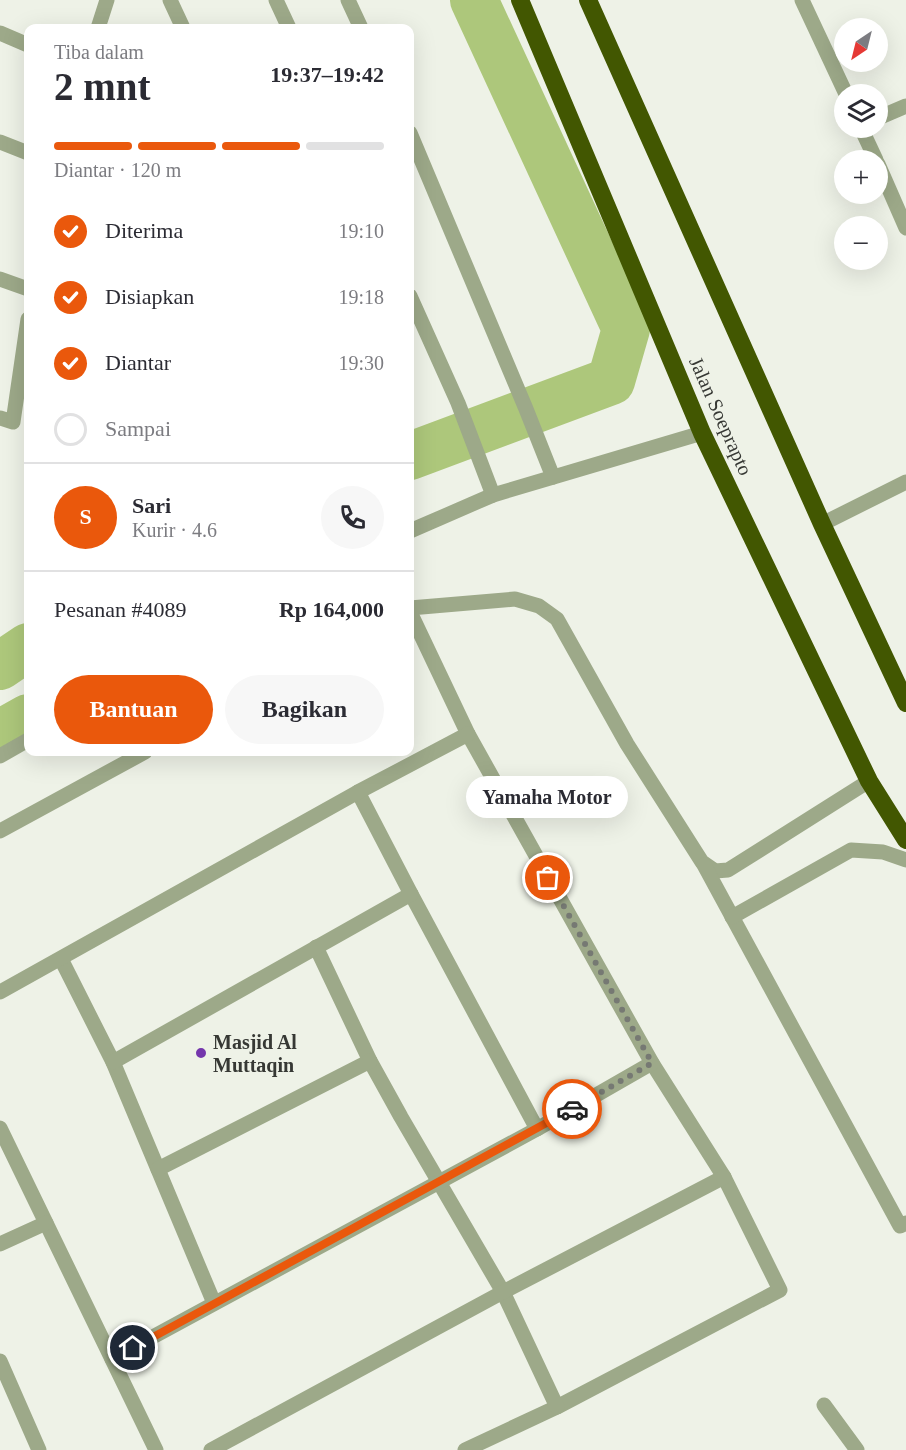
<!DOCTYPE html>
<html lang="id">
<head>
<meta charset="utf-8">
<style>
  :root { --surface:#fff; --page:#f7f7f7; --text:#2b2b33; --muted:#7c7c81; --line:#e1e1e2; --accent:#ea580c }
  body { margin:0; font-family:Georgia,serif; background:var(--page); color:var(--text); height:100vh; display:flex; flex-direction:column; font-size:22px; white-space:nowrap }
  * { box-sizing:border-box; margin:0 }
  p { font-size:20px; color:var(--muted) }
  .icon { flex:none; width:33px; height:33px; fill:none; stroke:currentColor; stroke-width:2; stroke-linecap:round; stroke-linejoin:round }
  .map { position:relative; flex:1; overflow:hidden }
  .side { position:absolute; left:24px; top:24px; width:390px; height:732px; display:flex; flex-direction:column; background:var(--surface); border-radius:12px; box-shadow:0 6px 24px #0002 }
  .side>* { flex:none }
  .needle { width:39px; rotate:215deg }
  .fabs { position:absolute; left:834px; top:18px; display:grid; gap:12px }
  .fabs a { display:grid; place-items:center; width:54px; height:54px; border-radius:50%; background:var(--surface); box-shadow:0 6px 24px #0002; font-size:30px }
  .pin { position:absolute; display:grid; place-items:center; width:51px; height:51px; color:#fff; margin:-26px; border:3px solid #fff; border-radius:50%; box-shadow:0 2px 6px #0007 }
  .courier { position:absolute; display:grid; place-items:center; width:60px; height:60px; margin:-30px; border:4px solid #ea580c; border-radius:50%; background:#fff; color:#222; box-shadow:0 2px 8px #0007 }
  .bubble { position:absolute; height:42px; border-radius:21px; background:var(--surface); box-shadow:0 6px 24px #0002; font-size:20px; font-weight:700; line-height:42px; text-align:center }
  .overview em { font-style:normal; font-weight:700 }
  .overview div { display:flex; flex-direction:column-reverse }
  .overview { display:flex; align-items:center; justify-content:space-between; height:102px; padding:0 30px }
  h1 { font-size:39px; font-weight:700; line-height:45px }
  .bar { display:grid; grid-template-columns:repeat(4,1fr); gap:9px 6px; align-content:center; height:72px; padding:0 30px }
  .bar i { height:8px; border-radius:4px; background:var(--line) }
  .bar .current { background:var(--accent) }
  .bar p { grid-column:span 4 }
  .line { display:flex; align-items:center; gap:15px; padding:0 30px; border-top:2px solid var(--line) }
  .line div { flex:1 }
  .round { display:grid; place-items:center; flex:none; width:63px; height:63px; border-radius:32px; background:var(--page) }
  ol { padding:0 30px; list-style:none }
  li { display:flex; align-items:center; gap:18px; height:66px }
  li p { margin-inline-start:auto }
  li .icon { padding:6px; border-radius:50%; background:var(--accent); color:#fff; stroke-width:4 }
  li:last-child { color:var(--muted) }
  li i { width:33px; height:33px; border:3px solid var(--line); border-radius:50% }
  .primary-button { display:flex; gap:12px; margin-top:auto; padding:12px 30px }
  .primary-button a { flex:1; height:69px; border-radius:36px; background:var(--accent); color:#fff; font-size:24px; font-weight:700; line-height:69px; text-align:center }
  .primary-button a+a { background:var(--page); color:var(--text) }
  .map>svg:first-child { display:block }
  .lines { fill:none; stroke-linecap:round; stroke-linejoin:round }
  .river { stroke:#adc77b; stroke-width:48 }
  .minor { stroke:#9da989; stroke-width:15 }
  .highway { stroke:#425701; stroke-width:18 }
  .done { stroke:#767973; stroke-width:6; stroke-dasharray:0 10.8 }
  .route { stroke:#ea580c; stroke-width:8 }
  .poi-dot { fill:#7436ac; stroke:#eef2e7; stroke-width:2 }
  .labels { text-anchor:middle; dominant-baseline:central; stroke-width:4.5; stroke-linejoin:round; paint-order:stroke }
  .street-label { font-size:20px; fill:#363834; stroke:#eef2e7 }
  .poi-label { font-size:20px; font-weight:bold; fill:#363834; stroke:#eef2e7; text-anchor:start }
</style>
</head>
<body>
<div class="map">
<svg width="906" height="1450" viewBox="0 0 906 1450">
  <rect width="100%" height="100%" fill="#eef2e7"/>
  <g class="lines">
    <!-- river -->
    <g class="river">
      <path d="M410,456L611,381L626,329L474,0"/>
      <path d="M0,666L28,647"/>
      <path d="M0,734L28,718"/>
    </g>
    <!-- minor -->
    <g class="minor">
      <path d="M170,0L183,28"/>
      <path d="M276,0L289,28"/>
      <path d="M348,0L361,28"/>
      <path d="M802,0L846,94"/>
      <path d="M98,28L107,0"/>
      <path d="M0,33L28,45"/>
      <path d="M878,118L906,106"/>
      <path d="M861,128L876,160"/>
      <path d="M410,133L526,409L553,477"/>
      <path d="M0,142L28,153"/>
      <path d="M878,164L906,228"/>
      <path d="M0,279L28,289"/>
      <path d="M410,296L458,403L493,495"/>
      <path d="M0,418L13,422L28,319"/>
      <path d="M822,524L906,482"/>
      <path d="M410,531L493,495L702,433"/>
      <path d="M410,608L515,599L539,606L557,619L627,744L702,862L715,871L728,870L869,781"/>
      <path d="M410,612L468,734L652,1063L724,1177L780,1290L557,1407L465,1450"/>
      <path d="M0,756L28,740"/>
      <path d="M358,792L411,894L537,1129"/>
      <path d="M0,831L145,752"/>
      <path d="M704,865L900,1226L906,1223"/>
      <path d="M732,917L851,850L883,852L906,860"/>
      <path d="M316,947L370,1061L401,1117L503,1292L557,1407"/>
      <path d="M61,959L113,1062L214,1303"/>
      <path d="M0,992L358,792L468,734"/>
      <path d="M113,1062L411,894"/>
      <path d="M0,1128L156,1450"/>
      <path d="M158,1169L370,1061"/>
      <path d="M0,1244L46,1223"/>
      <path d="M112,1359L537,1129L652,1063"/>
      <path d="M0,1361L39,1450"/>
      <path d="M824,1405L857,1450"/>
      <path d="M211,1450L503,1292L724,1177"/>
    </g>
    <!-- highway -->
    <g class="highway">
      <path d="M520,0L702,433L869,781L906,840"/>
      <path d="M588,0L822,524L906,703"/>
    </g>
  </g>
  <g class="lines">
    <!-- done -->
    <path class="done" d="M548,878L652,1063L572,1109"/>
    <!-- route -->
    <path class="route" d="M133,1348L572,1109"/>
  </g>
  <!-- markers -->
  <circle class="poi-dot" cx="201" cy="1053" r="6"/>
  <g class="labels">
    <!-- street labels -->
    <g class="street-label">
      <text transform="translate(721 416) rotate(66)">Jalan Soeprapto</text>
    </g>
    <!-- poi labels -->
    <g class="poi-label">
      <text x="213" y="1042">Masjid Al<tspan x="213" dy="23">Muttaqin</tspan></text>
    </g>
  </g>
</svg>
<div class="fabs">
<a><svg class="needle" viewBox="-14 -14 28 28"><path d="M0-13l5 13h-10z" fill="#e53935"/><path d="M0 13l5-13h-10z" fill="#7c7c81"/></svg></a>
<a><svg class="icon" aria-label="layers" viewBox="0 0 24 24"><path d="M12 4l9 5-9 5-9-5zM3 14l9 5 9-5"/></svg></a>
<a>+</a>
<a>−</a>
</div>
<div class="pin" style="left:548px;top:878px;background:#ea580c"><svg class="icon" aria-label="bag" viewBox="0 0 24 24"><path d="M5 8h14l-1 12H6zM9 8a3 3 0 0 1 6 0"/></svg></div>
<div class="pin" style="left:133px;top:1348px;background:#1f2937"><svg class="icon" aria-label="home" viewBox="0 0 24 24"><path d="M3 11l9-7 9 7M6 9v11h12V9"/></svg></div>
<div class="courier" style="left:572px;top:1109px"><svg class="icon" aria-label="car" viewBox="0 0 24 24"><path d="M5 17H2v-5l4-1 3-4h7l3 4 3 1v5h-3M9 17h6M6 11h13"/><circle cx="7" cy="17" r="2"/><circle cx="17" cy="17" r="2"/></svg></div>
<div class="bubble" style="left:466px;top:776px;width:162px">Yamaha Motor</div>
<section class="side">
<div class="overview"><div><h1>2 mnt</h1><p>Tiba dalam</p></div><em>19:37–19:42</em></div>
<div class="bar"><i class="current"></i><i class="current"></i><i class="current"></i><i></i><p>Diantar · 120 m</p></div>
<ol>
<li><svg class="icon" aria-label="check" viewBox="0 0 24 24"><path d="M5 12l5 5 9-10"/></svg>Diterima<p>19:10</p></li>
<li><svg class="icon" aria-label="check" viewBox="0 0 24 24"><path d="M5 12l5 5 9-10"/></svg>Disiapkan<p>19:18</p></li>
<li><svg class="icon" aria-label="check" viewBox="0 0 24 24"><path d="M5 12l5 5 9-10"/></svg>Diantar<p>19:30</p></li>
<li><i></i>Sampai</li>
</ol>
<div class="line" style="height:108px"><b class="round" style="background:var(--accent);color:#fff">S</b><div><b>Sari</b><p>Kurir · 4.6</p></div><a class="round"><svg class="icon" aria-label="phone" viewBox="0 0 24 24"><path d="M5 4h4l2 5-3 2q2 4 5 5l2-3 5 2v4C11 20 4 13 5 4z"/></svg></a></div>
<div class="line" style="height:78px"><div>Pesanan #4089</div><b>Rp 164,000</b></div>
<div class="primary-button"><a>Bantuan</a><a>Bagikan</a></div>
</section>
</div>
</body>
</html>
